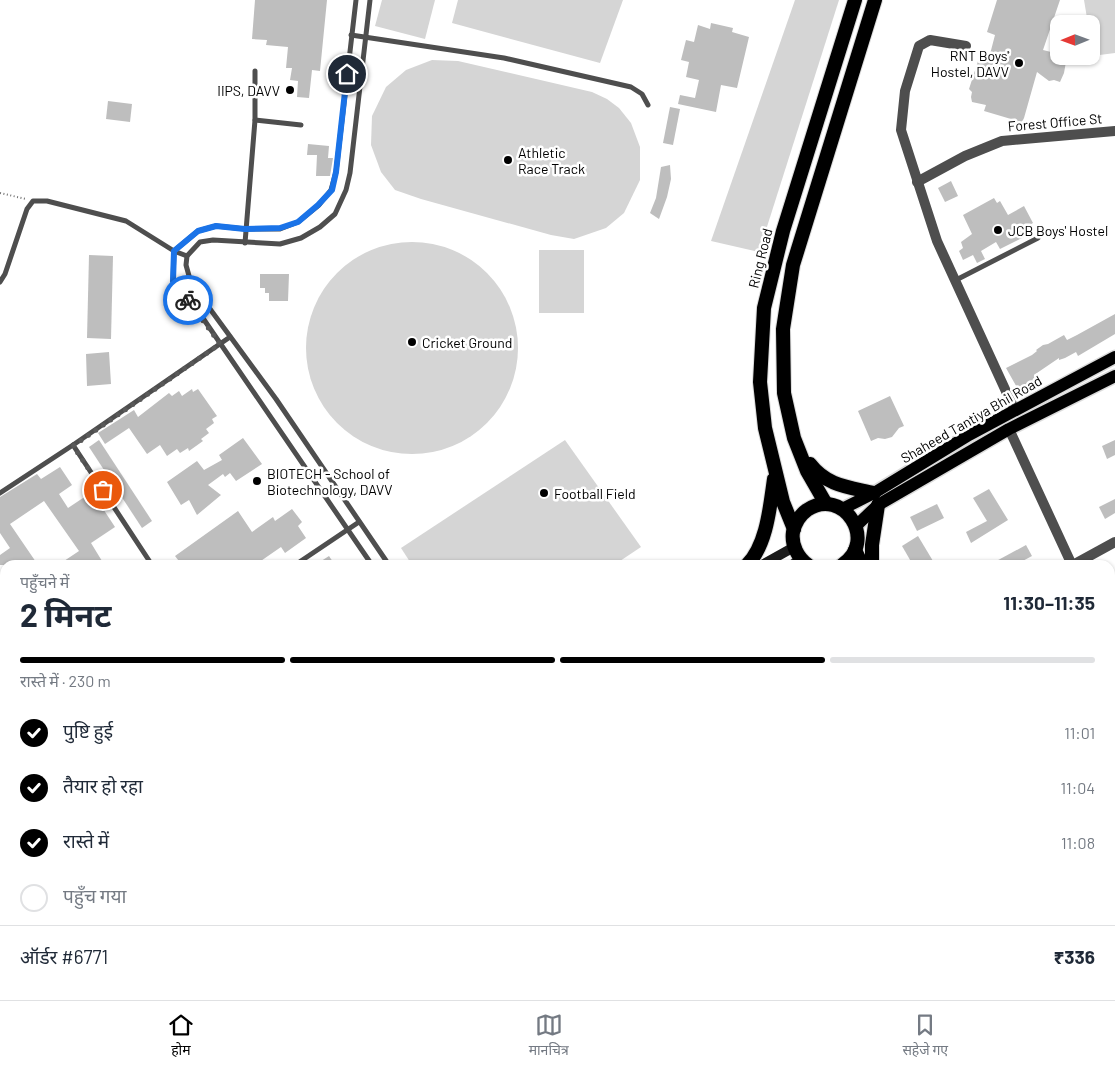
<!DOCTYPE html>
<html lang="hi">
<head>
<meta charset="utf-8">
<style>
  :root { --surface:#fff; --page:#f6f6f7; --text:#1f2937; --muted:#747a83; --line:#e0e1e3; --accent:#000 }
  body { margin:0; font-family:Barlow,"Noto Sans Devanagari",sans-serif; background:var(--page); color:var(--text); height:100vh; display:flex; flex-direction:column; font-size:19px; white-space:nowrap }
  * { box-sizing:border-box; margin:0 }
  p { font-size:16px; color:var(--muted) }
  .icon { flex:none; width:28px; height:28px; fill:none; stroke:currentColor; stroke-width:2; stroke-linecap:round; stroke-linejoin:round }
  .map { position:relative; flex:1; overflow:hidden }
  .side { position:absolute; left:0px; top:560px; width:1115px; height:440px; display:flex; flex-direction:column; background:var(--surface); border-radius:15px 15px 0 0; box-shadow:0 1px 4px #0004 }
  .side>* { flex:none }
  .needle { width:32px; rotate:269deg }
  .tools { position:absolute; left:1050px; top:15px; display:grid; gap:10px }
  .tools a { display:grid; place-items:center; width:50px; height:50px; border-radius:10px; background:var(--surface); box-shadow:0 1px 4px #0004; font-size:25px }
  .pin { position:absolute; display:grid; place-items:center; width:42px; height:42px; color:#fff; margin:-21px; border:2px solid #fff; border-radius:50%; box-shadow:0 1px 5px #0007 }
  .courier { position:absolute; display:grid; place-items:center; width:50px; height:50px; margin:-25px; border:4px solid #1a73e8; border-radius:50%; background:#fff; color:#222; box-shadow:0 1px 6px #0007 }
  .headline em { font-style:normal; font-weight:700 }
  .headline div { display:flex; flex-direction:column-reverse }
  .headline { display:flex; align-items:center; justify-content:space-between; height:85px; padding:0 20px }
  h1 { font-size:32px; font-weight:700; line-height:38px }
  .bar { display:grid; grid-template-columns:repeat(4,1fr); gap:8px 5px; align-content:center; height:60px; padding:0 20px }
  .bar i { height:6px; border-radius:4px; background:var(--line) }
  .bar .selected { background:var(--accent) }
  .bar p { grid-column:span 4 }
  .line { display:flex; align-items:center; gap:12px; padding:0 20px; border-top:1px solid var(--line) }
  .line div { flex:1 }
  ol { padding:0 20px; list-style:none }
  li { display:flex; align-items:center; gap:15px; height:55px }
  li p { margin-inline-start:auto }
  li .icon { padding:5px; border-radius:50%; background:var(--accent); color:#fff; stroke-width:4 }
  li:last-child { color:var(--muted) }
  li i { width:28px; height:28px; border:2px solid var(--line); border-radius:50% }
  .tab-bar { display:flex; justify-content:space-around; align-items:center; height:70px; border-top:1px solid var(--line); background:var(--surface); font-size:14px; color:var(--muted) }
  .tab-bar a { display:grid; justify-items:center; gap:2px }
  .tab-bar .selected { color:var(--accent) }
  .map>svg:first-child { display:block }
  .green { fill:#d5d5d5 }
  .building { fill:#bebebe }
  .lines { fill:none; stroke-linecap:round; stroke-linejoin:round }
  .primary-casing { stroke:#dbdbdb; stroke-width:15 }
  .trunk-casing { stroke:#dbdbdb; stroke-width:16 }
  .path { stroke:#707070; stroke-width:2; stroke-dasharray:1 2.5; stroke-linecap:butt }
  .service { stroke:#4e4e4e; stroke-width:5 }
  .minor { stroke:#4e4e4e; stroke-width:10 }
  .secondary { stroke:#1b1b1b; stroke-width:10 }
  .primary { stroke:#000; stroke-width:12 }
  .trunk { stroke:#000; stroke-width:14 }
  .done { stroke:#595959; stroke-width:5; stroke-dasharray:0 9 }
  .route { stroke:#1a73e8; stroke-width:6 }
  .poi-dot { fill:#000; stroke:#fff; stroke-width:2 }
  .labels { text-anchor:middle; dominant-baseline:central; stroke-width:5; stroke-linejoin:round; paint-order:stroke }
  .poi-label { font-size:14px; fill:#000; stroke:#fff; text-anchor:start }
  .street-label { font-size:14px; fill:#000; stroke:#fff }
</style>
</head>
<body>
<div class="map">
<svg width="1115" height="1000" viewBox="0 0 1115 1000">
  <rect width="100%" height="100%" fill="#fff"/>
  <!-- green -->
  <g class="green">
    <path d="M382,0H435L425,39L375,26Z"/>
    <path d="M458,0H623L600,63L452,23Z"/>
    <path d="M795,0H839L759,252L711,241Z"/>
    <path d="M1084,0H1115V53L1092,56L1091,24H1088Z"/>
    <path d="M432,60L458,61L592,92L607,99L619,108L631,123L640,147V180L624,213L606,228L574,239L551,235L421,199L395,190L381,172L371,145L372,116L386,87L406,70Z"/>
    <circle cx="412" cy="348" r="106"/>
    <rect x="539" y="250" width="45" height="63"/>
    <path d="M565,440L641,547L614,565H412L401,548Z"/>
    <path d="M5,789V881L0,875V792Z"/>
  </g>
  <!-- building -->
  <g class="building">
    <path d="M255,0H327L320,71L312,70L309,98L297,97L298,81L290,80L292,68H286L288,47L266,45L267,40L252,39Z"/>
    <path d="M997,0H1060L1043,50L1059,54V56H1067L1064,73L1060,82L1054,80L1049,81L1037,72L1024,118L1020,126L1008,123L1011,119L984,111L986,105L972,102L971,97L972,92L969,89L980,55L989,58L995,35L987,32Z"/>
    <path d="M711,23L733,28L732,32L749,37L737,88L721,85L716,112L678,104L680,95L695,98L699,80L686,77L689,62L681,60L686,40L694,42L698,25L710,29Z"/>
    <path d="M108,101L132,104L130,122L106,119Z"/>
    <path d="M670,107L680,109L673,145L663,143Z"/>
    <path d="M308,144L329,146L328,158H333L330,176H316L317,155H307Z"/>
    <path d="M670,165L671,179L667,197L659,219L650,213L656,198L661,167Z"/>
    <path d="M951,181L958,196L945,202L938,188Z"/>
    <path d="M994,198L997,203L1000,201L1008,215L1024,206L1033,223L1024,228L1028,235L1000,249L996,242L981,251L985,259L977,263L973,255L963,260L959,251L963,248L961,242L972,234L963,215Z"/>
    <path d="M89,255L113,256L111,339L87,338Z"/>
    <path d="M260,274H289L288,301H269V293H265V288H260Z"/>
    <path d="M1115,314V334L1078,356L1076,352L1065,358L1059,360V358L1034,375L1038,382L1031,386L1030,384L1019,391L1006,368L1032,355L1037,351L1036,350L1043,345L1048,344L1064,335L1067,340L1077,335Z"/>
    <path d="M109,352L111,384L87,386L86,354Z"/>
    <path d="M192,389L193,392L198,389L217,416L212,419L214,423L206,429L209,433L201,439L203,441L189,451L188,448L180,453L177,449L167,456L160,445L147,454L129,428L105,444L98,433L134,410L138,417L169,393L172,396L179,391L182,396Z"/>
    <path d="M890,396L904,426L899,428L892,437L885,439L878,438L871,441L858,411Z"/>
    <path d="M243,438L262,464L236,481L230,473L225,477L223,474L208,485L221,495L197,515L189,500L181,505L167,482L197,461L204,470L222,460L219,455Z"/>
    <path d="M99,440L152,521L142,528L89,447Z"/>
    <path d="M1115,440V455L1107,459L1102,446Z"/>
    <path d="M60,467L72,485L59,494L68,508L92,492L115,527L91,543L102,561L95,565H87L84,561L79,565H58L79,551L44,501L10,524L38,565H0V555L10,548L0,533V497L37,474L41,479Z"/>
    <path d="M989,489L1008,520L971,543L966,532L987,521L973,498Z"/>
    <path d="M1115,499V513L1105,519L1099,507Z"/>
    <path d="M937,504L944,518L917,531L910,517Z"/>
    <path d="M292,509L302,522L298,526L306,538L285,553L281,547L255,565H182L175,556L238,511L252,532L273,517L275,521Z"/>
    <path d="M918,536L933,561L925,565H913L902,546Z"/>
    <path d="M1026,545L1032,556L1015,565H989Z"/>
    <path d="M329,556L335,565H315Z"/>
  </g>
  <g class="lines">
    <!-- primary casing -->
    <g class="primary-casing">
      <g id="primary">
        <path d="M842,509L874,493L969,435L1115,357"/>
        <path d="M856,526L878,505L1009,429L1115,376"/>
      </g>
    </g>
    <!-- trunk casing -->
    <g class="trunk-casing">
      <g id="trunk">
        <path d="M810,464C827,486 848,487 874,493"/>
        <path d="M826,504L807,471L794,438L784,393L783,329L793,265L875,0"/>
        <path d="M794,529L783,502L765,428L760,382L764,308L783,231L855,0"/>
        <path d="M855,550L862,565"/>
        <path d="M747,565C767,545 770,506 774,479"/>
        <path d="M808,565C798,558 791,545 793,532C795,523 800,515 807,510C843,486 879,541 842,565"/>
        <path d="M872,565V545L878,505"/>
        <path d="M1110,908L1115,912"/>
        <path d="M1110,938L1115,942"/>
      </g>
    </g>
    <!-- path -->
    <path class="path" d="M0,193L26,199"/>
    <!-- service -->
    <g class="service">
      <path d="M356,0L336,172L331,190L319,205L298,222L280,229H245L216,226L198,231L174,251L173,281L196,308L372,565"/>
      <path d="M370,0L350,173L346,190L335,214L320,227L301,238L280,244L213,240L200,242L187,256L186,265L191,283L276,399L389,565"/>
      <path d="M351,35L504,58L631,87L642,94L648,105"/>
      <path d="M255,120L301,125"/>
      <path d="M245,243L255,120V71"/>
      <path d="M956,280L1038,238"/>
      <path d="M0,282L5,274L27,209L33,201H47L126,221L174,251L187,256"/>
      <path d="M73,445L152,565"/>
      <path d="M0,493L73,445L230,337"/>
      <path d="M295,565L359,522"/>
      <path d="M0,769L5,766"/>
      <path d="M0,904L5,910"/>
      <path d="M152,995L156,1000"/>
      <path d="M908,995L911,1000"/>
      <path d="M34,1000L41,995"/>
      <path d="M58,1000L59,995"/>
      <path d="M932,1000L938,995"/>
    </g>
    <!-- minor -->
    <g class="minor">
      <path d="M966,46L930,40L919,46L905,91L901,130L937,241L1015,411"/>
      <path d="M917,182L965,156L1002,141L1115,131"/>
      <path d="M1009,429L1072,565"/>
      <path d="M1073,565L1115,542"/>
      <path d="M1110,634L1115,643"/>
      <path d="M1110,839L1115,836"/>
    </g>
    <!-- secondary -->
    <g class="secondary">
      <path d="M762,565L794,547"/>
      <path d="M792,565L801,559"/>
      <path d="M192,1000L199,995"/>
      <path d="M213,1000L219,995"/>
    </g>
    <!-- primary -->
    <use href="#primary" class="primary"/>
    <!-- trunk -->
    <use href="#trunk" class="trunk"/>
  </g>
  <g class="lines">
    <!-- done -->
    <path class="done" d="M103,490L73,446L220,344L188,300"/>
    <!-- route -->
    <path class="route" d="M188,300L173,281L174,251L198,231L216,226L245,229L280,228L298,222L318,205L332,190L336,172L347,74"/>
  </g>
  <!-- markers -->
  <g class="poi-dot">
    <circle cx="1019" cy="63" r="5"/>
    <circle cx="290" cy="90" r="5"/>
    <circle cx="508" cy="160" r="5"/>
    <circle cx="998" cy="230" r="5"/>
    <circle cx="412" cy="342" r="5"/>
    <circle cx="257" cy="481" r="5"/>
    <circle cx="544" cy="493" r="5"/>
  </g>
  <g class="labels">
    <!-- poi labels -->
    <g class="poi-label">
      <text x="1009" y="55" text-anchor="end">RNT Boys'<tspan x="1009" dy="16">Hostel, DAVV</tspan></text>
      <text x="280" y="90" text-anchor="end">IIPS, DAVV</text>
      <text x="518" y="152">Athletic<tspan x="518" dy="16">Race Track</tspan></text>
      <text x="1008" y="230">JCB Boys' Hostel</text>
      <text x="422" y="342">Cricket Ground</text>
      <text x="267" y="473">BIOTECH - School of<tspan x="267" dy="16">Biotechnology, DAVV</tspan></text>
      <text x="554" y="493">Football Field</text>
    </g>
    <!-- street labels -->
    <g class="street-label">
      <text transform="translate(1055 122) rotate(-5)">Forest Office St</text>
      <text transform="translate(760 258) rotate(-76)">Ring Road</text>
      <text transform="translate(971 419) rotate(-30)">Shaheed Tantiya Bhil Road</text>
    </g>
  </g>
</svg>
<div class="tools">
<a><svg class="needle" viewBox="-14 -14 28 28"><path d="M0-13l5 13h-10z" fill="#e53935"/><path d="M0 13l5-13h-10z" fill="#747a83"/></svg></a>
</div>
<div class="pin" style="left:103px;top:490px;background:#ea580c"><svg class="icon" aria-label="bag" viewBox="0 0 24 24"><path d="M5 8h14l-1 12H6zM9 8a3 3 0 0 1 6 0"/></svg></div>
<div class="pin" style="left:347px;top:74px;background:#1f2937"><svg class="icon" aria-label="home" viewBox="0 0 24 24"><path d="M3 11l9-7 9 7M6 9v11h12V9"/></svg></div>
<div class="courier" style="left:188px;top:300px"><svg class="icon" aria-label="bike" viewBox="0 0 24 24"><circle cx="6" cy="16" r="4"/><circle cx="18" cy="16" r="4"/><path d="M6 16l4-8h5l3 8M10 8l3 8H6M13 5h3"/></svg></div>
<section class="side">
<div class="headline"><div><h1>2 मिनट</h1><p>पहुँचने में</p></div><em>11:30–11:35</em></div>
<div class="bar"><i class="selected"></i><i class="selected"></i><i class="selected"></i><i></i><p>रास्ते में · 230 m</p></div>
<ol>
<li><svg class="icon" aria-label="check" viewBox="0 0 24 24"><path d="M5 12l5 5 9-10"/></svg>पुष्टि हुई<p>11:01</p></li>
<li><svg class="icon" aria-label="check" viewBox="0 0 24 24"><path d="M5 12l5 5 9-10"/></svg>तैयार हो रहा<p>11:04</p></li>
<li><svg class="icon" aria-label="check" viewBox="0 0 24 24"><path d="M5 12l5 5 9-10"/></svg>रास्ते में<p>11:08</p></li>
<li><i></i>पहुँच गया</li>
</ol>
<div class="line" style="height:65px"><div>ऑर्डर #6771</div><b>₹336</b></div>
</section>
</div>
<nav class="tab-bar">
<a class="selected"><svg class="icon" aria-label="home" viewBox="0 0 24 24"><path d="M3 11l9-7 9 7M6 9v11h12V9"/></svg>होम</a>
<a><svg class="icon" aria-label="map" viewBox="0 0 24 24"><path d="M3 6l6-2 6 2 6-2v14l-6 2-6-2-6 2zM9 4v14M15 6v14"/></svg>मानचित्र</a>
<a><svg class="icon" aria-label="saved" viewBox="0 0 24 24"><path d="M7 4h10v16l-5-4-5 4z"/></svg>सहेजे गए</a>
</nav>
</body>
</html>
